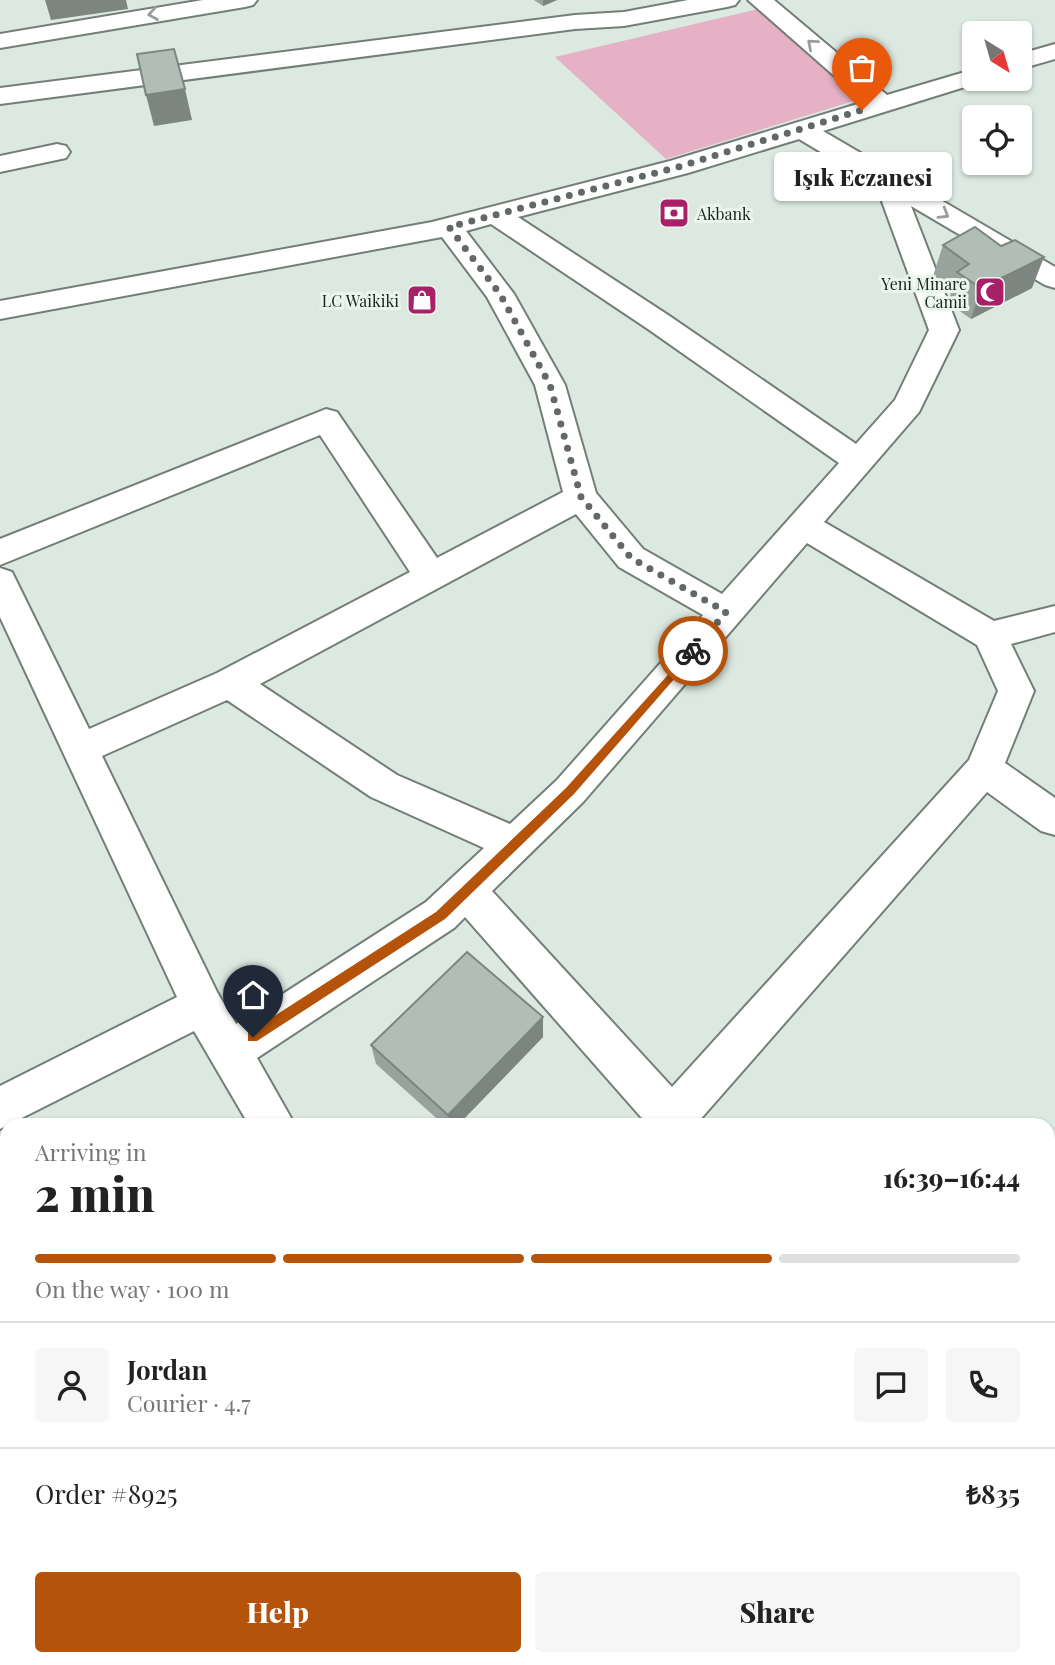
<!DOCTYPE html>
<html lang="en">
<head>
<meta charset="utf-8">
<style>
  :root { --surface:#fff; --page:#f6f6f6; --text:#222; --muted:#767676; --line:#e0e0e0; --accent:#b45309 }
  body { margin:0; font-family:"Playfair Display",serif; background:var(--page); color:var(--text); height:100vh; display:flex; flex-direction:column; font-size:26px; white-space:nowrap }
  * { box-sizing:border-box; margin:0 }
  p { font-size:23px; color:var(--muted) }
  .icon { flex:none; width:38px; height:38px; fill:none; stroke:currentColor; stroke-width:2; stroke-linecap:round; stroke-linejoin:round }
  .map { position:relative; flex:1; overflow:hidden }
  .panel { position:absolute; left:0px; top:1118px; width:1055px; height:548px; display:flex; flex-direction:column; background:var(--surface); border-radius:21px 21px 0 0; box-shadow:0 2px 5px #0004 }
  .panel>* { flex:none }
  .needle { width:46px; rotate:143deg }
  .buttons { position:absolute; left:962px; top:21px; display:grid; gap:14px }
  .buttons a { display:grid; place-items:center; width:70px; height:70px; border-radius:7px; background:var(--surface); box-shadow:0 2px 5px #0004; font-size:35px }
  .pin { position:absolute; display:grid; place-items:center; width:60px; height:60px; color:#fff; margin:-72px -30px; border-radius:50% 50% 50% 0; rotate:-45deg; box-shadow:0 0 7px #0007 }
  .pin .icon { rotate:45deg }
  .courier { position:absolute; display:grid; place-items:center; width:70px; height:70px; margin:-35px; border:5px solid #b45309; border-radius:50%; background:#fff; color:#222; box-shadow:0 2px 9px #0007 }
  .bubble { position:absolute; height:49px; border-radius:7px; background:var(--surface); box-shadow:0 2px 5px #0004; font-size:23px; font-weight:800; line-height:49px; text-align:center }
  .summary em { font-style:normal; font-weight:800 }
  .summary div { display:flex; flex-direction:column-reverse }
  .summary { display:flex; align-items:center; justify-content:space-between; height:119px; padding:0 35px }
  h1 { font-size:46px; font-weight:800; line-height:52px }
  .bar { display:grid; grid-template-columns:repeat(4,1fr); gap:10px 7px; align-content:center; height:84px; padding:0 35px }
  .bar i { height:9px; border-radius:5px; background:var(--line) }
  .bar .active { background:var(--accent) }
  .bar p { grid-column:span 4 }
  .line { display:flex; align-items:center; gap:18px; padding:0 35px; border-top:2px solid var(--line) }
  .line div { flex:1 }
  .round { display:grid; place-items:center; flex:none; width:74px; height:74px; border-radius:7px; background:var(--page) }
  .button { display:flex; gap:14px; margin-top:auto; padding:14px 35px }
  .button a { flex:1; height:80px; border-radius:7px; background:var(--accent); color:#fff; font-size:28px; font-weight:800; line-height:80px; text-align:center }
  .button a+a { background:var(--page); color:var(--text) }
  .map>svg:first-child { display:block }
  .green { fill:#e6b1c5 }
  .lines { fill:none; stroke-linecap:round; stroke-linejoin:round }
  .minor-casing { stroke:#737e77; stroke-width:4 }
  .major-casing { stroke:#737e77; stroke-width:4 }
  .minor { fill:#fff; fill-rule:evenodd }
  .major { fill:#fff; fill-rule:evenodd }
  .wall { fill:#98a39d }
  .shaded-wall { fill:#7c857f }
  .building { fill:#b1beb6; stroke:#7c857f; stroke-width:2 }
  .oneway { stroke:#9b9c9c }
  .route { fill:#b45309 }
  .done { stroke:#626965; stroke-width:7; stroke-dasharray:0 12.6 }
  .labels { text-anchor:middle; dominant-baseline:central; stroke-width:6; stroke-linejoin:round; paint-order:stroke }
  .far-poi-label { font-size:16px; fill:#202422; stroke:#e9f6ee; text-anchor:end }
</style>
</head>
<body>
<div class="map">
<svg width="1055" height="1665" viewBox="0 0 1055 1665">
  <rect width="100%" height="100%" fill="#dce9e1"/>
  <!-- green -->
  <path class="green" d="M758,9L860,99L666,159L555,57Z"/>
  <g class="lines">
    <!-- minor casing -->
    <g class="minor-casing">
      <g id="minor">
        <path d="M203,0H257L253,5L245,7L0,48V34Z"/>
        <path d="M688,0H739L735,5L727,7L624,26L575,29L0,104V88L575,15L624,12Z"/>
        <path d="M748,0H774L887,95L975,69V79H986L984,81L823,131L1055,267V288L1045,285L911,206L959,330L919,412L824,522L994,621L1055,606V632L1011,644L1034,691L1005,763L1055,798V835L1041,831L987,792L698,1122L699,1125H648L465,917L454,928L257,1058L295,1125H249L194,1031L0,1129V1086L177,997L0,617V568L12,572L89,729L217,673L410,572L320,435L0,565V539L326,409L337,412L437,558L563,492L535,385L487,297L442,237L0,319V301L432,222L670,161L864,102ZM799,139L876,185L929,330L895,400L856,444L668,315L518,217L688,173ZM491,224L648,329L839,463L722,594L643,549L596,493L565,385L514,294L466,231ZM576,514L619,567L703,615L557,780L510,824L397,775L260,684ZM807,543L977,645L998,691L969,760L672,1087L492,891L583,802ZM227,700L371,797L484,848L426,902L236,1024L217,992L102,756Z"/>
        <path d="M1055,44V59L1020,69V54Z"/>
        <path d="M57,144L66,146L70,152L66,158L0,172V156Z"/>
        <path d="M1055,1150V1196L1048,1199V1153Z"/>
        <path d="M0,1487L7,1490V1566L0,1563Z"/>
        <path d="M10,1659H64L65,1665H11Z"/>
        <path d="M560,1659H614L617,1665H563Z"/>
      </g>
    </g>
    <!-- major casing -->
    <g class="major-casing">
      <g id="major">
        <path d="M1055,1493V1546L1048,1548V1495Z"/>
        <path d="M1055,1578V1632L1048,1635V1581Z"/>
        <path d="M858,1659H916L913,1665H855Z"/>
        <path d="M956,1659H1014L1011,1665H953Z"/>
      </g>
    </g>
    <!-- minor -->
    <use href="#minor" class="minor"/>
    <!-- major -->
    <use href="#major" class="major"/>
  </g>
  <!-- wall -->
  <g class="wall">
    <path d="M534,0H557L543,6Z"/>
    <path d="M943,245L1032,288L971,319L948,303L952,290L933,276Z"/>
    <path d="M543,1017V1037L458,1125H444L376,1064L371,1045Z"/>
  </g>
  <!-- shaded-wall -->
  <g class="shaded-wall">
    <path d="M45,0H126L128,9L51,20Z"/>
    <path d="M543,0H557L543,6Z"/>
    <path d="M185,89L192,120L154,126L146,95Z"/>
    <path d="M1044,257L1032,288L971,319L981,288Z"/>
    <path d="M543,1017V1037L458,1125H450L448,1115Z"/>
  </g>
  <!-- building -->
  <g class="building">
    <path d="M174,49L185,89L146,95L137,54Z"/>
    <path d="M975,227L1001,246L1015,240L1044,257L981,288L957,272L969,264L943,245Z"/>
    <path d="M467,952L543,1017L448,1115L371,1045Z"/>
  </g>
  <!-- one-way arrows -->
  <defs><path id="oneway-chevron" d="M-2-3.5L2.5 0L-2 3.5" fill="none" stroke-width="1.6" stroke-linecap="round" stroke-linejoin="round" transform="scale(1.75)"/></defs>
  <g class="oneway">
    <use href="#oneway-chevron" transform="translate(153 14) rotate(171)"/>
    <use href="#oneway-chevron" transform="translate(812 44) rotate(-139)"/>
    <use href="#oneway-chevron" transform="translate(944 214) rotate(31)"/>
  </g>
  <!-- route -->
  <path class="route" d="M693,647L698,651L696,654L574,794L445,919L257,1041H248V1033L436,912L566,788Z"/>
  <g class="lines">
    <!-- done -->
    <path class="done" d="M693,651L726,612L631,558L581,497L550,385L500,294L449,227L678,167L862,110"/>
  </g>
  <!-- icons -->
  <defs>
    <g id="bank-square" transform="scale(1.575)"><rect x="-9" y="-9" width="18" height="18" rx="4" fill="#a82168" stroke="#e9f6ee"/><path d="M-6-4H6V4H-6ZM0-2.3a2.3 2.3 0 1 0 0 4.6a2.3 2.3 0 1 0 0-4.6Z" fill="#fff"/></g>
    <g id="mosque-square" transform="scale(1.575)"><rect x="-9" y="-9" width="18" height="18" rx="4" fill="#a82168" stroke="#e9f6ee"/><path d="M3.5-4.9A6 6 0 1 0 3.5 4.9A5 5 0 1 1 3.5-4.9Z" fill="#fff"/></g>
    <g id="shop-square" transform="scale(1.575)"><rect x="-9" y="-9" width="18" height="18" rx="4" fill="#a82168" stroke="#e9f6ee"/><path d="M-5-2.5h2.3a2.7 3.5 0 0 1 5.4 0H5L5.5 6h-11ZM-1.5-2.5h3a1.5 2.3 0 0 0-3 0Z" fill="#fff"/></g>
  </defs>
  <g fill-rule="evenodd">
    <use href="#bank-square" x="674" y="213"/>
    <use href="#mosque-square" x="990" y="292"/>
    <use href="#shop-square" x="422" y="300"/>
  </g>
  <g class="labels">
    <!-- far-poi labels -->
    <g class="far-poi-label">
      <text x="697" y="213" text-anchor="start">Akbank</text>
      <text x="967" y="283">Yeni Minare<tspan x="967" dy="18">Camii</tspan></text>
      <text x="399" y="300">LC Waikiki</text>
    </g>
  </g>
</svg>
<div class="buttons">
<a><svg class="needle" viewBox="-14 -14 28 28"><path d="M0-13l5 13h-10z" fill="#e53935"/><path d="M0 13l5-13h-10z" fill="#767676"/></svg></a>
<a><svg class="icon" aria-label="locate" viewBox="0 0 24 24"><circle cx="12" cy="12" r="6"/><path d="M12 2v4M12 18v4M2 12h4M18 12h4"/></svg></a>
</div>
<div class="pin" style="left:862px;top:110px;background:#ea580c"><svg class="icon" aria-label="bag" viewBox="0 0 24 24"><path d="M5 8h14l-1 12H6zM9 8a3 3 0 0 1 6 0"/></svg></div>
<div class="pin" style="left:253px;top:1037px;background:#1f2937"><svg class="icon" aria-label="home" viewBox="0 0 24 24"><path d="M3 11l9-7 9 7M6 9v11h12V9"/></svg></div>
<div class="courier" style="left:693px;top:651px"><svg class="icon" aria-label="bike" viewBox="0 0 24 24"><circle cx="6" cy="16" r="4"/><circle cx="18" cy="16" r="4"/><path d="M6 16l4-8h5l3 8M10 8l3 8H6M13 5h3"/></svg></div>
<div class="bubble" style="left:774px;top:152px;width:178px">Işık Eczanesi</div>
<section class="panel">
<div class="summary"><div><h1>2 min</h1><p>Arriving in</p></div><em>16:39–16:44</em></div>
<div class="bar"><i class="active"></i><i class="active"></i><i class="active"></i><i></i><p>On the way · 100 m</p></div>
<div class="line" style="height:126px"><a class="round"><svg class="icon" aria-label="person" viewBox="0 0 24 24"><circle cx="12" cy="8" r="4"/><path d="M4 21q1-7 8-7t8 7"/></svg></a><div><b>Jordan</b><p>Courier · 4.7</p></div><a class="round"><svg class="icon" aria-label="chat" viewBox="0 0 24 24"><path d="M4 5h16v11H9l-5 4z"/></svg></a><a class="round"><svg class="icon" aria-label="phone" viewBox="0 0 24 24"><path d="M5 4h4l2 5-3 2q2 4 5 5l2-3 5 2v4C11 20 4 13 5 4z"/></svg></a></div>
<div class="line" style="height:91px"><div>Order #8925</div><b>₺835</b></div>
<div class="button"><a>Help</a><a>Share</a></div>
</section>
</div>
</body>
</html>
